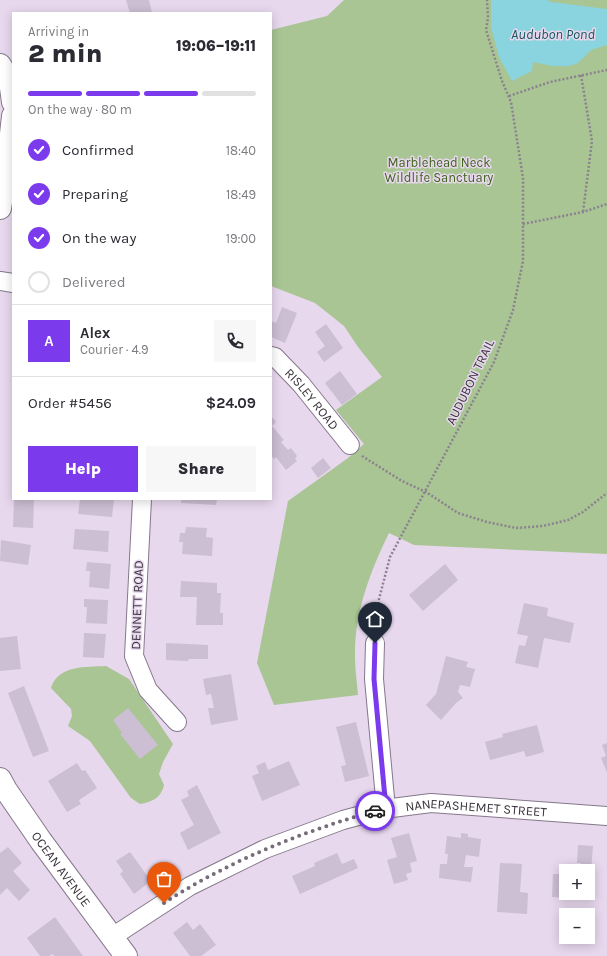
<!DOCTYPE html>
<html lang="en">
<head>
<meta charset="utf-8">
<style>
  :root { --surface:#fff; --page:#f7f7f7; --text:#2b2b33; --muted:#7c7c81; --line:#e1e1e2; --accent:#7c3aed }
  body { margin:0; font-family:Karla,sans-serif; background:var(--page); color:var(--text); height:100vh; display:flex; flex-direction:column; font-size:15px; white-space:nowrap }
  * { box-sizing:border-box; margin:0 }
  p { font-size:13px; color:var(--muted) }
  .icon { flex:none; width:22px; height:22px; fill:none; stroke:currentColor; stroke-width:2; stroke-linecap:round; stroke-linejoin:round }
  .map { position:relative; flex:1; overflow:hidden }
  .panel { position:absolute; left:12px; top:12px; width:260px; height:488px; display:flex; flex-direction:column; background:var(--surface); border-radius:0px; box-shadow:0 2px 10px #0003 }
  .panel>* { flex:none }
  .controls { position:absolute; left:559px; top:864px; display:grid; gap:8px }
  .controls a { display:grid; place-items:center; width:36px; height:36px; border-radius:0px; background:var(--surface); box-shadow:0 2px 10px #0003; font-size:20px }
  .pin { position:absolute; display:grid; place-items:center; width:34px; height:34px; color:#fff; margin:-41px -17px; border-radius:50% 50% 50% 0; rotate:-45deg; box-shadow:0 0 4px #0007 }
  .pin .icon { rotate:45deg }
  .courier { position:absolute; display:grid; place-items:center; width:40px; height:40px; margin:-20px; border:3px solid #7c3aed; border-radius:50%; background:#fff; color:#222; box-shadow:0 1px 5px #0007 }
  .headline em { font-style:normal; font-weight:800 }
  .headline div { display:flex; flex-direction:column-reverse }
  .headline { display:flex; align-items:center; justify-content:space-between; height:68px; padding:0 16px }
  h1 { font-size:26px; font-weight:800; line-height:30px }
  .bar { display:grid; grid-template-columns:repeat(4,1fr); gap:6px 4px; align-content:center; height:48px; padding:0 16px }
  .bar i { height:5px; border-radius:3px; background:var(--line) }
  .bar .active { background:var(--accent) }
  .bar p { grid-column:span 4 }
  .line { display:flex; align-items:center; gap:10px; padding:0 16px; border-top:1px solid var(--line) }
  .line div { flex:1 }
  .round { display:grid; place-items:center; flex:none; width:42px; height:42px; border-radius:0px; background:var(--page) }
  ol { padding:0 16px; list-style:none }
  li { display:flex; align-items:center; gap:12px; height:44px }
  li p { margin-inline-start:auto }
  li .icon { padding:4px; border-radius:50%; background:var(--accent); color:#fff; stroke-width:4 }
  li:last-child { color:var(--muted) }
  li i { width:22px; height:22px; border:2px solid var(--line); border-radius:50% }
  .primary-button { display:flex; gap:8px; margin-top:auto; padding:8px 16px }
  .primary-button a { flex:1; height:46px; border-radius:0px; background:var(--accent); color:#fff; font-size:16px; font-weight:800; line-height:46px; text-align:center }
  .primary-button a+a { background:var(--page); color:var(--text) }
  .map>svg:first-child { display:block }
  .green { fill:#a8c593 }
  .water { fill:#89d4de }
  .building { fill:#ccbed3 }
  .lines { fill:none; stroke-linecap:round; stroke-linejoin:round }
  .street-casing { stroke:#85788b; stroke-width:20 }
  .secondary-casing { stroke:#85788b; stroke-width:24 }
  .path { stroke:#8b818f; stroke-width:2.5; stroke-dasharray:2 2; stroke-linecap:butt }
  .street { stroke:#fff; stroke-width:18 }
  .secondary { stroke:#fff; stroke-width:22 }
  .done { stroke:#776d7a; stroke-width:4; stroke-dasharray:0 7.2 }
  .route { stroke:#7c3aed; stroke-width:5 }
  .labels { text-anchor:middle; dominant-baseline:central; stroke-width:3; stroke-linejoin:round; paint-order:stroke }
  .park-label { font-size:13px; fill:#40631e; stroke:#e8d8ee }
  .street-label { font-size:13px; fill:#3a343c; stroke:#e8d8ee }
  .water-label { font-size:14px; font-style:italic; fill:#18575f; stroke:#e8d8ee }
</style>
</head>
<body>
<div class="map">
<svg width="607" height="956" viewBox="0 0 607 956">
  <rect width="100%" height="100%" fill="#e8d8ee"/>
  <!-- green -->
  <g class="green">
    <path d="M344,0H607V554L414,545L389,533C370,572 354,613 355,658C355,670 357,682 358,695L274,705L257,663L288,501L348,458L364,444L336,410L382,377L358,347L344,326L315,303L271,286V30L327,16Z"/>
    <path d="M106,666L129,679L173,744L163,762L159,774L164,785C161,798 152,802 140,804L131,798L90,741L68,726L72,716L71,709L51,688C58,665 86,667 106,666Z"/>
  </g>
  <!-- water -->
  <path class="water" d="M491,0H547L551,2L607,9V45L591,50L578,63L569,66H552L533,62L532,71L512,81L499,57L491,27Z"/>
  <!-- building -->
  <g class="building">
    <path d="M126,0H149L152,13H130Z"/>
    <path d="M282,307L297,313L285,343L271,337V321L276,323Z"/>
    <path d="M326,324L343,348L324,362L317,352L325,346L315,332Z"/>
    <path d="M340,371L357,394L342,405L325,383Z"/>
    <path d="M271,416L276,422L272,426L284,440L281,442L288,450L291,448L297,456L295,459L297,461L286,470L276,457L274,459L271,455Z"/>
    <path d="M323,458L331,468L318,478L311,468Z"/>
    <path d="M14,499H34L33,528L13,527Z"/>
    <path d="M80,499H114L112,517L78,514Z"/>
    <path d="M181,499H217L216,505L181,503Z"/>
    <path d="M186,527L207,528L206,537L213,538L212,556L182,554L183,542H179L180,533H185Z"/>
    <path d="M75,529L109,531L108,552L73,549Z"/>
    <path d="M1,540L31,545L28,565L0,561Z"/>
    <path d="M87,562L111,564L109,589L89,587L90,571H86Z"/>
    <path d="M445,564L458,580L423,611L409,595Z"/>
    <path d="M181,581L217,583V593H221L220,613H223V625H196L197,597H180Z"/>
    <path d="M84,599L108,600L107,624L86,623L87,607H84Z"/>
    <path d="M524,603L548,608L547,616L574,623L570,643L544,638L538,668L515,663L519,645L525,646L528,636L517,634Z"/>
    <path d="M84,633L106,634L104,658L83,657Z"/>
    <path d="M17,636L21,669L0,671V638Z"/>
    <path d="M166,643L208,645V659H189L188,661L166,660Z"/>
    <path d="M446,656L468,662L466,667L475,669L470,687L460,685L458,692L463,698L456,703L441,720L426,705L436,694Z"/>
    <path d="M231,674L238,720L211,725L208,708H214L211,694L206,695L203,679Z"/>
    <path d="M24,686L49,751L33,757L8,693Z"/>
    <path d="M128,708L158,745L140,759L120,734L122,733L113,720Z"/>
    <path d="M356,722L369,776L345,782L341,766L346,765L336,727Z"/>
    <path d="M537,725L544,752L526,757L524,751L490,760L485,742L503,737L502,734Z"/>
    <path d="M607,743V772L601,758L606,756L602,745Z"/>
    <path d="M289,761L300,785L262,801L252,776L259,773L256,766L265,762L268,770Z"/>
    <path d="M77,763L82,771L85,770L97,788L79,800L81,804L67,812L48,781Z"/>
    <path d="M197,785L221,833L188,850L180,833L194,825L181,800L189,796L187,791Z"/>
    <path d="M409,833L417,861L410,863L412,872L406,874L408,880L394,884L387,860L397,857L391,838Z"/>
    <path d="M461,833L468,834V837L481,839L479,857L466,855L464,867H473L471,882L439,878L440,864H447L448,854H445L447,836L461,838Z"/>
    <path d="M578,845L593,846L589,899L552,897L553,874H566V893H588V871H580L581,863H577Z"/>
    <path d="M8,847L22,863L13,871L30,890L19,901L7,888L0,895V853Z"/>
    <path d="M130,852L151,881L134,894L120,874L123,871L116,861Z"/>
    <path d="M337,853L342,864L354,859L358,868L300,894L292,876L315,866L314,863Z"/>
    <path d="M500,863L522,864L520,892L528,893L527,914L497,912Z"/>
    <path d="M55,917L83,956H54L53,954L49,956H40L27,938Z"/>
    <path d="M187,922L193,930L200,924L216,945L201,956H190L173,933Z"/>
  </g>
  <g class="lines">
    <!-- street casing -->
    <g class="street-casing">
      <g id="street">
        <path d="M0,281L13,283"/>
        <path id="s1" d="M271,356L275,357L301,384L350,445"/>
        <path d="M142,499L134,656L148,690L177,722"/>
        <path d="M375,643L374,679L386,809"/>
        <path id="s2" d="M112,937L190,886L265,849L343,820L384,809L431,803L607,816"/>
      </g>
    </g>
    <!-- secondary casing -->
    <g class="secondary-casing">
      <g id="secondary">
        <path d="M0,65L10,81L13,102"/>
        <path d="M0,208L9,152L13,116"/>
        <path id="s3" d="M0,779L6,790L41,841L126,956"/>
      </g>
    </g>
    <!-- path -->
    <g class="path">
      <path d="M581,75L592,141L583,212"/>
      <path d="M509,96L550,82L607,70"/>
      <path d="M523,224L583,212L607,204"/>
      <path d="M362,456L402,481L426,492L458,513L487,522L516,528L543,526L568,520L583,512L607,493"/>
      <path d="M377,628L379,599L390,557L494,362L513,310L523,261V178L511,102L502,81L486,30L488,18L487,0"/>
    </g>
    <!-- street -->
    <use href="#street" class="street"/>
    <!-- secondary -->
    <use href="#secondary" class="secondary"/>
  </g>
  <g class="lines">
    <!-- done -->
    <path class="done" d="M164,903C229,861 301,832 375,811"/>
    <!-- route -->
    <path class="route" d="M375,811L386,809L374,679L375,643"/>
  </g>
  <g class="labels">
    <!-- park labels -->
    <g class="park-label">
      <text x="439" y="162">Marblehead Neck<tspan x="439" dy="15">Wildlife Sanctuary</tspan></text>
    </g>
    <!-- street labels -->
    <g class="street-label">
      <text transform="translate(470 382) rotate(-64)">AUDUBON TRAIL</text>
      <text stroke="none"><textPath href="#s1" startOffset="60">RISLEY ROAD</textPath></text>
      <text transform="translate(137 605) rotate(-88)">DENNETT ROAD</text>
      <text stroke="none"><textPath href="#s2" startOffset="395">NANEPASHEMET STREET</textPath></text>
      <text stroke="none"><textPath href="#s3" startOffset="109">OCEAN AVENUE</textPath></text>
    </g>
    <!-- water labels -->
    <g class="water-label">
      <text x="553" y="34">Audubon Pond</text>
    </g>
  </g>
</svg>
<div class="controls">
<a>+</a>
<a>−</a>
</div>
<div class="pin" style="left:164px;top:903px;background:#ea580c"><svg class="icon" aria-label="bag" viewBox="0 0 24 24"><path d="M5 8h14l-1 12H6zM9 8a3 3 0 0 1 6 0"/></svg></div>
<div class="pin" style="left:375px;top:643px;background:#1f2937"><svg class="icon" aria-label="home" viewBox="0 0 24 24"><path d="M3 11l9-7 9 7M6 9v11h12V9"/></svg></div>
<div class="courier" style="left:375px;top:811px"><svg class="icon" aria-label="car" viewBox="0 0 24 24"><path d="M5 17H2v-5l4-1 3-4h7l3 4 3 1v5h-3M9 17h6M6 11h13"/><circle cx="7" cy="17" r="2"/><circle cx="17" cy="17" r="2"/></svg></div>
<section class="panel">
<div class="headline"><div><h1>2 min</h1><p>Arriving in</p></div><em>19:06–19:11</em></div>
<div class="bar"><i class="active"></i><i class="active"></i><i class="active"></i><i></i><p>On the way · 80 m</p></div>
<ol>
<li><svg class="icon" aria-label="check" viewBox="0 0 24 24"><path d="M5 12l5 5 9-10"/></svg>Confirmed<p>18:40</p></li>
<li><svg class="icon" aria-label="check" viewBox="0 0 24 24"><path d="M5 12l5 5 9-10"/></svg>Preparing<p>18:49</p></li>
<li><svg class="icon" aria-label="check" viewBox="0 0 24 24"><path d="M5 12l5 5 9-10"/></svg>On the way<p>19:00</p></li>
<li><i></i>Delivered</li>
</ol>
<div class="line" style="height:72px"><b class="round" style="background:var(--accent);color:#fff">A</b><div><b>Alex</b><p>Courier · 4.9</p></div><a class="round"><svg class="icon" aria-label="phone" viewBox="0 0 24 24"><path d="M5 4h4l2 5-3 2q2 4 5 5l2-3 5 2v4C11 20 4 13 5 4z"/></svg></a></div>
<div class="line" style="height:52px"><div>Order #5456</div><b>$24.09</b></div>
<div class="primary-button"><a>Help</a><a>Share</a></div>
</section>
</div>
</body>
</html>
